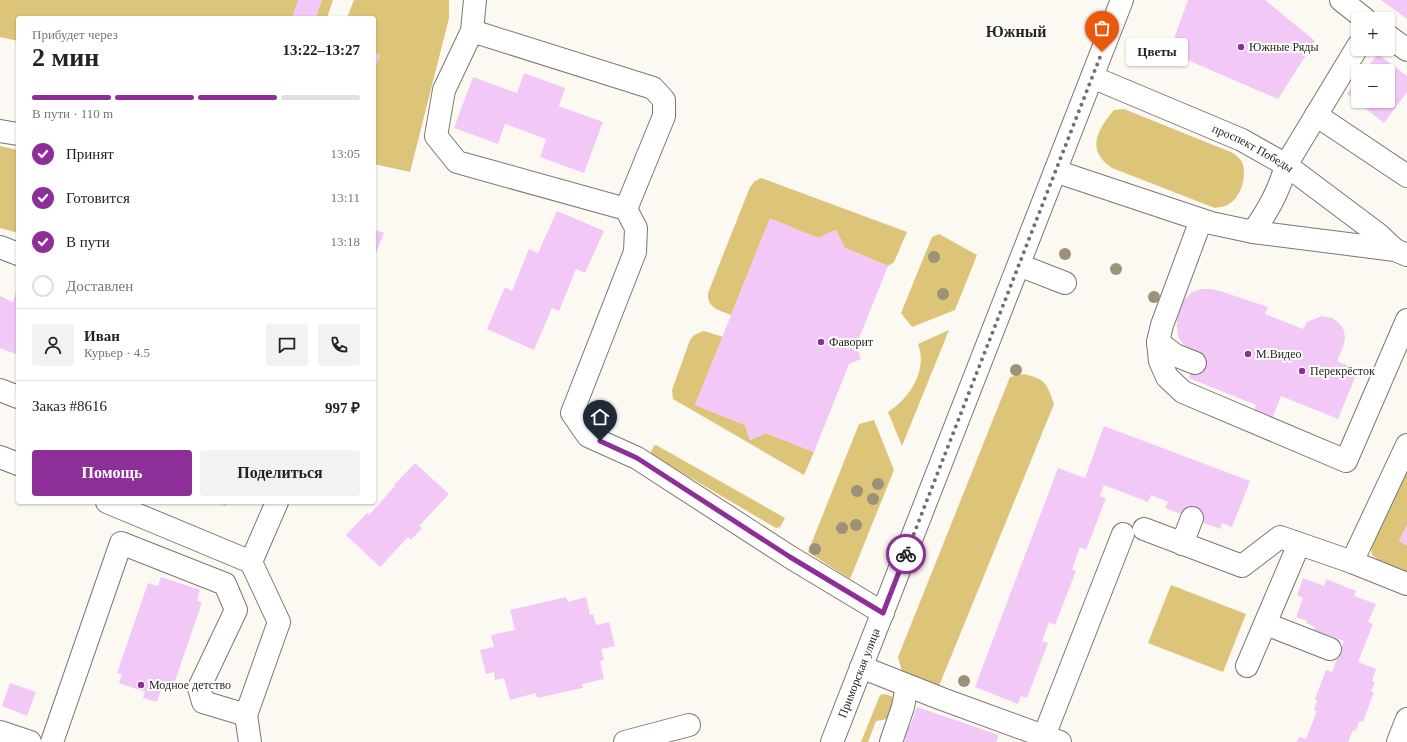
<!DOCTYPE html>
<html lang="ru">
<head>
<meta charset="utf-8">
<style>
  :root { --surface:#fff; --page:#f2f2f2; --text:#222; --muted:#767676; --line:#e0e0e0; --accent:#8e2e98 }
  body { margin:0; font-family:"Times New Roman",serif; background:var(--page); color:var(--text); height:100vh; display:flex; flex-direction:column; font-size:15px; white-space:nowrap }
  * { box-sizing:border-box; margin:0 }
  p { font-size:13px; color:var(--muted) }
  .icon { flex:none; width:22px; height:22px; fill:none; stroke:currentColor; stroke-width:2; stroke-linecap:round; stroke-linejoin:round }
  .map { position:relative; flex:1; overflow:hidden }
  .panel { position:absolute; left:16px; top:16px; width:360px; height:488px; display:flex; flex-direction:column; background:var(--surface); border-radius:4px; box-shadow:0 1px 3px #0004 }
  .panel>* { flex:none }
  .tools { position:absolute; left:1351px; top:12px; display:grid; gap:8px }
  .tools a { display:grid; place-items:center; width:44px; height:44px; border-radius:4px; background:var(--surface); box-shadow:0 1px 3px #0004; font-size:20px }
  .pin { position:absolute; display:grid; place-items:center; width:34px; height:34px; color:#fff; margin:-41px -17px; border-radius:50% 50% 50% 0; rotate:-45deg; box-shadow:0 0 4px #0007 }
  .pin .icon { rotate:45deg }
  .courier { position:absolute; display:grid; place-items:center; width:40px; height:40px; margin:-20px; border:3px solid #8e2e98; border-radius:50%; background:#fff; color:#222; box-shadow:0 1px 5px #0007 }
  .bubble { position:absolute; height:28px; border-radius:4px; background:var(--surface); box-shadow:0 1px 3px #0004; font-size:13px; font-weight:800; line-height:28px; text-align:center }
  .headline em { font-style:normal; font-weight:800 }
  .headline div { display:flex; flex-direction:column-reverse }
  .headline { display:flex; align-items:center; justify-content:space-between; height:68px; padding:0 16px }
  h1 { font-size:26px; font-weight:800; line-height:30px }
  .bar { display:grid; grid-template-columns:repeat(4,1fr); gap:6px 4px; align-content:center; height:48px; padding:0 16px }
  .bar i { height:5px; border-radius:3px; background:var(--line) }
  .bar .on { background:var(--accent) }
  .bar p { grid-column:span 4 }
  .line { display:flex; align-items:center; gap:10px; padding:0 16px; border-top:1px solid var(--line) }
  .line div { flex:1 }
  .round { display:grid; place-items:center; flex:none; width:42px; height:42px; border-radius:4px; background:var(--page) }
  ol { padding:0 16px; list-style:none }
  li { display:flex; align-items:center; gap:12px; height:44px }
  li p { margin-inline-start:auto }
  li .icon { padding:4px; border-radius:50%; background:var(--accent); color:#fff; stroke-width:4 }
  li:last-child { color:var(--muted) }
  li i { width:22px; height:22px; border:2px solid var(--line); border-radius:50% }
  .cta { display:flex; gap:8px; margin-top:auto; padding:8px 16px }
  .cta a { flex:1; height:46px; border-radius:4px; background:var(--accent); color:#fff; font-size:16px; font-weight:800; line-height:46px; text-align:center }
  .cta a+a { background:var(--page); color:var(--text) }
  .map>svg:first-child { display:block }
  .green { fill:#dcc478 }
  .building { fill:#f2c8f6 }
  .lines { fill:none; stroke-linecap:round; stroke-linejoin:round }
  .minor-casing { stroke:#7a7872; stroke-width:24 }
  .major-casing { stroke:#7a7872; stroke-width:24 }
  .minor { stroke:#fff; stroke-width:22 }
  .major { stroke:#fff; stroke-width:22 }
  .tree { fill:#9b9278 }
  .done { stroke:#71706c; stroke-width:4; stroke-dasharray:0 7.2 }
  .route { stroke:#8e2e98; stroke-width:5 }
  .poi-dot { fill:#8e2e98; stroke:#fff; stroke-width:1.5 }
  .labels { text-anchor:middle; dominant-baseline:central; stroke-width:4; stroke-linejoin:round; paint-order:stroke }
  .poi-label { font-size:12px; fill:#262623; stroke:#fff; text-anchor:start }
  .street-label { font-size:12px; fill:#262623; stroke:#fff }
  .district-label { font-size:16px; font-weight:bold; fill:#262623; stroke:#fff }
</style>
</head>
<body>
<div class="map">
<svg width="1407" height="742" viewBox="0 0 1407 742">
  <rect width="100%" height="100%" fill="#fcf9f3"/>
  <!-- green -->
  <g class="green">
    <path d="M0,0H333L327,18H18V41L0,37Z"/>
    <path d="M354,0H449V18L410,172L374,164V18H347Z"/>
    <path d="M1124,109L1233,153C1236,156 1240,158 1242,162C1248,177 1240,201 1225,206C1222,207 1218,207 1215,208L1112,168C1085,150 1098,129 1114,110Z"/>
    <path d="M0,146L18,150V233L0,228Z"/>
    <path d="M761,178L907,232L894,262L888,266L845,248L836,230L818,238L770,219L731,315C719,310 707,308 708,293L750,187L755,181Z"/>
    <path d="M939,234L977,255L955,310L912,327L901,313L932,237Z"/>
    <path d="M949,330L902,446L888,412C910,398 928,370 918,344Z"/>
    <path d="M704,331L723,337L695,405L745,425L750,440L766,433L814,452L804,475L673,399L672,390L690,340L694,335Z"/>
    <path d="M1024,374C1046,379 1047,384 1054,404L939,686L902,672L898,657L1010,377Z"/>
    <path d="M874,420L894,470L850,579L808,552L859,424Z"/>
    <path d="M656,445L785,518L780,527L776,528L652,455L651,452L654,446Z"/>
    <path d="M1407,466V525L1399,541L1407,545V571L1379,560L1372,555L1371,548L1375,534Z"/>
    <path d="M1171,585L1246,614L1223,672L1148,643Z"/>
    <path d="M884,694L891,696L896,700L893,718L876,721L868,742H861L880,695Z"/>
  </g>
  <!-- building -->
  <g class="building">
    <path d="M298,0H322L316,18H292Z"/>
    <path d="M1188,0H1265L1315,41L1278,99L1169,52Z"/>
    <path d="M1381,0H1407V19Z"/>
    <path d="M374,52L380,55L374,71Z"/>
    <path d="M1378,54L1407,76V92L1384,123L1347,94L1358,79V101H1388V71H1364Z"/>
    <path d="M524,73L565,88L559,106L603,122L584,173L540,157L546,139L505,124L498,144L454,128L473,77L517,93Z"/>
    <path d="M557,211L604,231L585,273L576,269L559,311L552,308L534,350L487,329L505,287L512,291L529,249L538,253Z"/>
    <path d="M770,218L818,238L836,230L845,248L888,266L856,346L861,359L849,364L814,452L766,433L750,440L745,425L695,405Z"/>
    <path d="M374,229L384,233L374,258Z"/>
    <path d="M1201,289H1211L1223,292L1268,307L1265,314L1303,329L1307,322L1322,316L1332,318L1339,323L1344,330L1345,339L1343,347L1337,361L1358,370L1338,419L1281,396L1272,419L1254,411L1256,405L1189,378L1198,356L1184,345L1178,337L1177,326V314L1181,304L1186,298L1192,292Z"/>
    <path d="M16,292L18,293V355L0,348V296L13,302Z"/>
    <path d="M1104,426L1250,481L1232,527L1222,523L1220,529L1165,508L1168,502L1151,495L1148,502L1104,485L1100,496L1106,498L1086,550L1080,547L1072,569L1076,571L1055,625L1049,622L1042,641L1048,643L1027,698L1021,696L1018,704L975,687L1058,468L1085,478Z"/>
    <path d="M415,463L449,494L419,526L422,528L411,540L408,537L380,567L346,535L367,513L369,515L395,486L394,485Z"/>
    <path d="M215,502H228L226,506Z"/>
    <path d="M1407,525V545L1399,541Z"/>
    <path d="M161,577L200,590L197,601L202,602L171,693L161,690L157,702L143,698L145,692L119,683L122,674L117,673L148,583L158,586Z"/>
    <path d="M1303,578L1324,586L1326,579L1356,591L1354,596L1376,604L1368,622L1373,624L1358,662L1376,669L1372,681L1375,682L1371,691L1374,692L1363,722L1359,721L1356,731L1353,730L1348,742H1297L1299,737L1306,739L1317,711L1314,710L1317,700L1315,699L1326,670L1332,672L1344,641L1314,630L1315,627L1306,623L1307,621L1296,617L1303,598L1297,595Z"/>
    <path d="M566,597L568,602L586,597L590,615L593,614L596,625L609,622L615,646L601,649L604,660L600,661L604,679L582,684L583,688L537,698L536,693L510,700L504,678L495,680L494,672L486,674L480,650L494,647L491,635L515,630L510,610Z"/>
    <path d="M10,683L36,692L27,716L2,706Z"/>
    <path d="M917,707L999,735L996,742H904L906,738L896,735L901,722L910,726Z"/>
  </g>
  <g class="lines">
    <!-- minor casing -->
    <g class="minor-casing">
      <g id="minor">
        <path d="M475,0L472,31L444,90L436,136L457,162L626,209L636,228L635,252L572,413L588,436L637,458L790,557L883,613"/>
        <path d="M1341,0L1365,19"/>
        <path d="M472,31L653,88L664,100V116L626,209"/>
        <path d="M1388,36L1407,50"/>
        <path id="s1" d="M1092,77L1242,140L1286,165L1378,234L1395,250"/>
        <path d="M1316,115L1407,176"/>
        <path d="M0,131L18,134"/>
        <path d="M1055,171L1211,223L1253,232L1395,250L1407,255"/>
        <path d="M1201,220L1162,325L1158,342L1160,361L1167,377L1183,392L1346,461L1407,320"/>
        <path d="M1253,232C1268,210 1279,192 1286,165L1358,46"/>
        <path d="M0,247L18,254"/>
        <path d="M1019,265L1065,283"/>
        <path d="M1158,342L1175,355L1195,363"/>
        <path d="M0,390L18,397"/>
        <path d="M0,457L18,464"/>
        <path d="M107,502L251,562L279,622L246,715L250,742"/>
        <path d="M1144,529L1242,566L1280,537L1352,562L1407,584"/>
        <path d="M1182,544L1192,518"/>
        <path d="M251,562L277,502"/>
        <path d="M1352,562L1407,445"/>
        <path d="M1266,624L1330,649"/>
        <path d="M1247,666L1299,544"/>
        <path d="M861,667L942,699L1060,742"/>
        <path d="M0,732L30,742"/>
        <path d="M1044,736L1123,534"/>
        <path d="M52,742L121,543L225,584L236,610L199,688L203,702L246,715"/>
        <path d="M625,742L689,725"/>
        <path d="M891,742L903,707L907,686"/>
        <path d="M1398,742L1407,719"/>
      </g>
    </g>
    <!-- major casing -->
    <g class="major-casing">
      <g id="major">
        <path id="s2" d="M832,742L1122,0"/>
      </g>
    </g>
    <!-- minor -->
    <use href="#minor" class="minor"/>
    <!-- major -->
    <use href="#major" class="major"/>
  </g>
  <!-- trees -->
  <g class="tree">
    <circle cx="1065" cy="254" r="6"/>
    <circle cx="934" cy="257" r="6"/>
    <circle cx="1116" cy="269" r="6"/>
    <circle cx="943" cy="294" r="6"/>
    <circle cx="1154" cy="297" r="6"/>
    <circle cx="1016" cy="370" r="6"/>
    <circle cx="878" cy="484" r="6"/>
    <circle cx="857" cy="491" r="6"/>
    <circle cx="873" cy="499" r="6"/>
    <circle cx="856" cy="525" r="6"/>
    <circle cx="842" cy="528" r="6"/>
    <circle cx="815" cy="549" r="6"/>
    <circle cx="964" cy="681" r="6"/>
  </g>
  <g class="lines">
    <!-- done -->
    <path class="done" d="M906,554L1102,52"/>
    <!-- route -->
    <path class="route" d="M600,441L637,458L790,557L883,613L906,554"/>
  </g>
  <!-- markers -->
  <g class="poi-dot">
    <circle cx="1241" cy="47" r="4"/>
    <circle cx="821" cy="342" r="4"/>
    <circle cx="1248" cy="354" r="4"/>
    <circle cx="1302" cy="371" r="4"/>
    <circle cx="141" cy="685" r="4"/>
  </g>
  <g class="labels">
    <!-- poi labels -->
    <g class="poi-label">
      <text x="1249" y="47">Южные Ряды</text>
      <text x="829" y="342">Фаворит</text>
      <text x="1256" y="354">М.Видео</text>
      <text x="1310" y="371">Перекрёсток</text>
      <text x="149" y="685">Модное детство</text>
    </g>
    <!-- street labels -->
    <g class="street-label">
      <text stroke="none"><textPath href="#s1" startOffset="176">проспект Победы</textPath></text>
      <text stroke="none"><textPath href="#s2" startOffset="74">Приморская улица</textPath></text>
    </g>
    <!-- district labels -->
    <g class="district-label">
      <text x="1016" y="31">Южный</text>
    </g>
  </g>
</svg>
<div class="tools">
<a>+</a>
<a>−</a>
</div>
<div class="pin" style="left:1102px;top:52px;background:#ea580c"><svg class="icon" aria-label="bag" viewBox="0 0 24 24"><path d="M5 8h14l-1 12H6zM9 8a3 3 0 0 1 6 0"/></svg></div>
<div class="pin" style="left:600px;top:441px;background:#1f2937"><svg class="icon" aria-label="home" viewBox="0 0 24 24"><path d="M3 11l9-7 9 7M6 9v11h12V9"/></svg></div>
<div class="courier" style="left:906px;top:554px"><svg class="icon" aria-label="bike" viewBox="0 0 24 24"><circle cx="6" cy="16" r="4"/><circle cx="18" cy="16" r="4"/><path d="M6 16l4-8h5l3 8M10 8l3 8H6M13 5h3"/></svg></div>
<div class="bubble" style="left:1126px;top:38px;width:62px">Цветы</div>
<section class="panel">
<div class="headline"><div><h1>2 мин</h1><p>Прибудет через</p></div><em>13:22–13:27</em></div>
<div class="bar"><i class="on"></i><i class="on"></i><i class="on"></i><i></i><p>В пути · 110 m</p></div>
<ol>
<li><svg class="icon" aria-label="check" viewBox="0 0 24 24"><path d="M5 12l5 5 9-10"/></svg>Принят<p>13:05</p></li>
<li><svg class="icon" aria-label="check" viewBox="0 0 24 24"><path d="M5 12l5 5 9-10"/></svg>Готовится<p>13:11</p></li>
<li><svg class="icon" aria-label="check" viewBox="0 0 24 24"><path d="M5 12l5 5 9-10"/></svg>В пути<p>13:18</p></li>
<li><i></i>Доставлен</li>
</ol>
<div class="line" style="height:72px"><a class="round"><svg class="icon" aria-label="person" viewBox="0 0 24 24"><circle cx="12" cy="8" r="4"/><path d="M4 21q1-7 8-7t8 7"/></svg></a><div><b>Иван</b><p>Курьер · 4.5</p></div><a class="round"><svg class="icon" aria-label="chat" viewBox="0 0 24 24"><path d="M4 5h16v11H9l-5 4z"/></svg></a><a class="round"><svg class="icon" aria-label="phone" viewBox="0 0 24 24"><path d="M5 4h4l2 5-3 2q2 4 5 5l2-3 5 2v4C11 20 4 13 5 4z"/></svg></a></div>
<div class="line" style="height:52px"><div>Заказ #8616</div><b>997 ₽</b></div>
<div class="cta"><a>Помощь</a><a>Поделиться</a></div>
</section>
</div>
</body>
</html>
